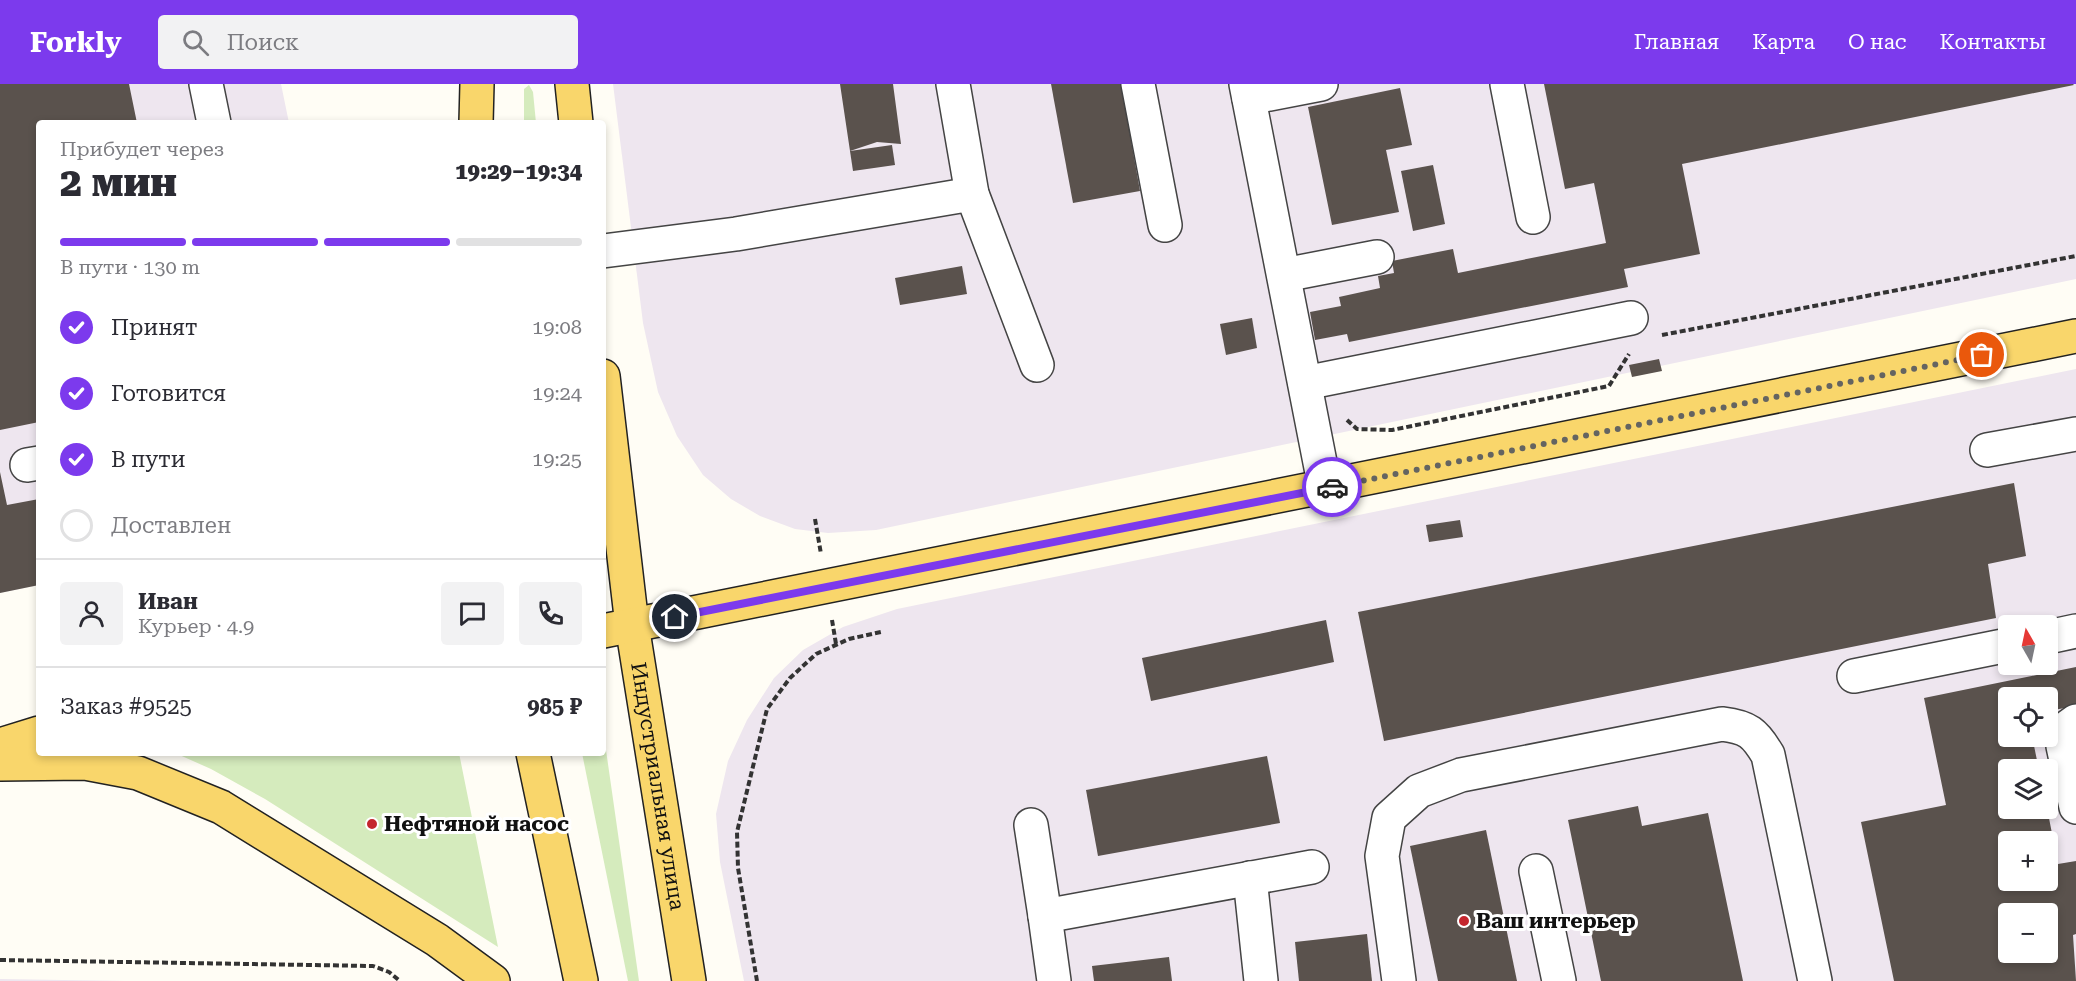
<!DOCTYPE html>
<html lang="ru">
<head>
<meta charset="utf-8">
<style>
  :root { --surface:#fff; --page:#f2f2f3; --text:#2b2b33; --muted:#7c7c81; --line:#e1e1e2; --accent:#7c3aed }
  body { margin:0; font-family:"Roboto Serif",serif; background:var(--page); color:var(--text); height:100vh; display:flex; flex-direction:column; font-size:22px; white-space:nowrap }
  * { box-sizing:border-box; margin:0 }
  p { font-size:20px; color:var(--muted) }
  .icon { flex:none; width:33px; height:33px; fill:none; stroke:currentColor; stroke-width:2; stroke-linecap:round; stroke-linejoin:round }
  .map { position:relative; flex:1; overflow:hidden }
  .drawer { position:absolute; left:36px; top:36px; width:570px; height:636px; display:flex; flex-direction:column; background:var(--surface); border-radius:6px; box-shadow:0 3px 9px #0003 }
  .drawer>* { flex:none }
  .needle { width:39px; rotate:351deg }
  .buttons { position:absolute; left:1998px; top:531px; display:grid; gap:12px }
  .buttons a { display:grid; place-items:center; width:60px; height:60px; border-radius:6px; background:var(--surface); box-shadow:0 3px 9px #0003; font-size:30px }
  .pin { position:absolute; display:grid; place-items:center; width:51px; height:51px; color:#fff; margin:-26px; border:3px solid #fff; border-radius:50%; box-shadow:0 2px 6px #0007 }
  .courier { position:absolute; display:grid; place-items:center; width:60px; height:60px; margin:-30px; border:4px solid #7c3aed; border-radius:50%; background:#fff; color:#222; box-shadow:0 2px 8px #0007 }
  .headline em { font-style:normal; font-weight:800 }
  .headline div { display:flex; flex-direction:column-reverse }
  .headline { display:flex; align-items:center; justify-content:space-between; height:102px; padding:0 24px }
  h1 { font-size:39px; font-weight:800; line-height:45px }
  .bar { display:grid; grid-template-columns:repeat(4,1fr); gap:9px 6px; align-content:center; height:72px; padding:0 24px }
  .bar i { height:8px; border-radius:4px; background:var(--line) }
  .bar .active { background:var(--accent) }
  .bar p { grid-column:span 4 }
  .line { display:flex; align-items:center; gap:15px; padding:0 24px; border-top:2px solid var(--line) }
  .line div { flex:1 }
  .round { display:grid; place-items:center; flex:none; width:63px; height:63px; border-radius:6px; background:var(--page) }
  ol { padding:0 24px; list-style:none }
  li { display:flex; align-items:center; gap:18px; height:66px }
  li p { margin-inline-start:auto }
  li .icon { padding:6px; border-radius:50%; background:var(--accent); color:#fff; stroke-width:4 }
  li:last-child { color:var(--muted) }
  li i { width:33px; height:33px; border:3px solid var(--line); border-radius:50% }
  header { display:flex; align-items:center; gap:36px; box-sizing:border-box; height:84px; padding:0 30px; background:var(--accent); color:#fff }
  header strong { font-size:28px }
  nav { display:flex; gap:33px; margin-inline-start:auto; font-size:21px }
  .search { width:420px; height:54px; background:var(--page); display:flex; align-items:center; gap:15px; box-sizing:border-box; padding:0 21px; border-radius:6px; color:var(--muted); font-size:22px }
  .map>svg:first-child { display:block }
  .industrial { fill:#eee6ef; fill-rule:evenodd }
  .green { fill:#d5ebbd }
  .building { fill:#5a524d; fill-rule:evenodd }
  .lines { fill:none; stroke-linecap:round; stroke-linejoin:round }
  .minor-casing { stroke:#444; stroke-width:36 }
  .major-casing { stroke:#222; stroke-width:36 }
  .path { stroke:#333; stroke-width:4; stroke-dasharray:6 3; stroke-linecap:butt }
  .minor { stroke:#fff; stroke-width:33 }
  .major { stroke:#f9d66b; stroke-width:33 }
  .done { stroke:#646461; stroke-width:6; stroke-dasharray:0 10.8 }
  .route { stroke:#7c3aed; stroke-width:8 }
  .poi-dot { fill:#c4262e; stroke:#fff; stroke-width:2 }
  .labels { text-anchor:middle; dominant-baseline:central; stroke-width:6; stroke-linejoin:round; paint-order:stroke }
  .street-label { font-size:21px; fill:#111; stroke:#fff }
  .poi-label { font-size:21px; font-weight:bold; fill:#111; stroke:#fff; text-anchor:start }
</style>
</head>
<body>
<header>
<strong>Forkly</strong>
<div class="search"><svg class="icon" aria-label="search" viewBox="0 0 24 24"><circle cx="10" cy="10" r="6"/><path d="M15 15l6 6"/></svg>Поиск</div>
<nav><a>Главная</a><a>Карта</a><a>О нас</a><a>Контакты</a></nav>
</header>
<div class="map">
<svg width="2076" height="897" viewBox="0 0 2076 897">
  <rect width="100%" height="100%" fill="#fffdf5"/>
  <!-- industrial -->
  <g class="industrial">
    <path d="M0,0H281L289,39H39V501L0,509Z"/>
    <path d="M613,0H2076V195L876,446L828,449L795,445L760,432L731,415L703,391L677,352L658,308L643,239Z"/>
    <path d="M2076,285V897H744L720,778L716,730L728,677L747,636L774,594L803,566L843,543L897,525ZM2008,542H2048V580H2008ZM2008,614H2048V652H2008ZM2008,686H2048V724H2008ZM2008,758H2048V796H2008ZM2008,830H2048V868H2008Z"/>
    <path d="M0,895L126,897H0Z"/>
  </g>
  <!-- green -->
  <g class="green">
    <path d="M529,1L533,8L536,39H524V5Z"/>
    <path d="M603,645L639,897H628L582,669H603Z"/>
    <path d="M175,669H459L498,863L265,715L211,685Z"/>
  </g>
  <!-- building -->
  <g class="building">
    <path d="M0,0H129L137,39H39V338L0,346Z"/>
    <path d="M840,0H893L901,60L877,58L850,67Z"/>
    <path d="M1051,0H1121L1140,107L1073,119Z"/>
    <path d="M1544,0H2073L2074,1L1682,80L1700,170L1624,185L1628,203L1349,258L1347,250L1315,256L1310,228L1341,222L1339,213L1380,204L1378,192L1394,189L1392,177L1453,165L1458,189L1606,159L1594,99L1565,105Z"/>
    <path d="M1400,4L1412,61L1386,66L1399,128L1332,141L1308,23Z"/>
    <path d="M892,61L895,81L853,87L850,67Z"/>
    <path d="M1433,81L1445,140L1413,147L1401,87Z"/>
    <path d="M962,182L967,210L900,221L895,194Z"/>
    <path d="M1252,234L1257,264L1226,271L1220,240Z"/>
    <path d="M1659,275L1662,287L1632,293L1629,281Z"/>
    <path d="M0,388L7,421L39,415V501L0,509Z"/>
    <path d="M2014,399L2026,472L1988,480L1996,534L1384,657L1358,528Z"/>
    <path d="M1460,436L1463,453L1429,458L1426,441Z"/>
    <path d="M1326,536L1334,578L1151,617L1142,574Z"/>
    <path d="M2076,583V622L2048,627V614H2008V652H2032L2039,686H2008V724H2047L2058,780L2076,777V850L2073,851L2076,897H1894L1861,738L1946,721L1924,614ZM2008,758H2048V796H2008ZM2008,830H2048V868H2008Z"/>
    <path d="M1267,672L1280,739L1098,772L1086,706Z"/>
    <path d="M1638,722L1642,742L1708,729L1743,897H1601L1568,736Z"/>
    <path d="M1486,746L1517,897H1438L1410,762Z"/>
    <path d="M1367,850L1372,897H1299L1295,858Z"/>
    <path d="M1169,873L1172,897H1094L1092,882Z"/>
  </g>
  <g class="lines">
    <!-- minor casing -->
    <g class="minor-casing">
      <g id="minor">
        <path d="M206,0L214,39"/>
        <path d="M953,0L972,110L1037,281"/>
        <path d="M1138,0L1165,141"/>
        <path d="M1246,0L1325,404"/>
        <path d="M1507,0L1533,133"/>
        <path d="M1249,14L1321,0"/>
        <path d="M603,167L736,150L972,110"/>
        <path d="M1284,191L1377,173"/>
        <path d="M1305,299L1631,234"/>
        <path d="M1987,366L2076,350"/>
        <path d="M27,381L39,379"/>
        <path d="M2048,553L2076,547"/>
        <path d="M1854,592L2008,561"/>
        <path d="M2076,637L2069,642L2063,662L2076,723"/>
        <path d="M1031,741L1045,832"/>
        <path d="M1536,787L1559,897"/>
        <path d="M1250,794L1261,897"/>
        <path d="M1054,897L1045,832L1312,783"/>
        <path d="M1399,897L1382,772L1389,734L1419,707L1461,691L1722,640C1748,643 1755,649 1768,671L1815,897"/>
      </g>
    </g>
    <!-- major casing -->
    <g class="major-casing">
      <g id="major">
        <path d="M572,0L576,39"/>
        <path d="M476,39L477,0"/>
        <path id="s1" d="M603,292L632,541L689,897"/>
        <path d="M603,547L2076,252"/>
        <path d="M0,661L39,649"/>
        <path d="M533,669L581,897"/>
        <path d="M0,680L85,679L138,689L221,723L437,856L493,897"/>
      </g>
    </g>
    <!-- path -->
    <g class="path">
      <path d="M1662,251L2076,172"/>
      <path d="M1347,336L1357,345L1392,346L1609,302L1629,270"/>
      <path d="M815,435L821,470"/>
      <path d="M832,536L836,560"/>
      <path d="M0,876L373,882L389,888L400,897"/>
      <path d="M757,897L738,784L737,748L767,625L790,594L816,570L849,555L881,548"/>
    </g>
    <!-- minor -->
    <use href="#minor" class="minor"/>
    <!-- major -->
    <use href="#major" class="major"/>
  </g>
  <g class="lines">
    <!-- done -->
    <path class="done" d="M1332,403L1982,271"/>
    <!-- route -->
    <path class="route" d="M675,533L1332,403"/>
  </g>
  <!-- markers -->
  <g class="poi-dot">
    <circle cx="372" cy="740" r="6"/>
    <circle cx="1464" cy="837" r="6"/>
  </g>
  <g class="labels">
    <!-- street labels -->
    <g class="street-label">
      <text stroke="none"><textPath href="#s1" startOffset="414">Индустриальная улица</textPath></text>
    </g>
    <!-- poi labels -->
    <g class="poi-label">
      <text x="384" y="740">Нефтяной насос</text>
      <text x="1476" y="837">Ваш интерьер</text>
    </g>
  </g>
</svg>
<div class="buttons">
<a><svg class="needle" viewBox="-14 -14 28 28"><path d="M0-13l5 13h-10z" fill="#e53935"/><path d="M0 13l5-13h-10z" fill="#7c7c81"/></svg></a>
<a><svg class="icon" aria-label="locate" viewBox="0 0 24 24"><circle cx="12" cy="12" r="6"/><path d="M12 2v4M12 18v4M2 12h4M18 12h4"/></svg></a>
<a><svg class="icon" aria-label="layers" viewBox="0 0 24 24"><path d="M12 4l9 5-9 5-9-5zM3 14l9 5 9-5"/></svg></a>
<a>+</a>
<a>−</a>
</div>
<div class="pin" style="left:1982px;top:271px;background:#ea580c"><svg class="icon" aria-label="bag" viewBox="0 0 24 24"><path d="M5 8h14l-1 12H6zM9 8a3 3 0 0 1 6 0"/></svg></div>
<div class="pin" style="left:675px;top:533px;background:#1f2937"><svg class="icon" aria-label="home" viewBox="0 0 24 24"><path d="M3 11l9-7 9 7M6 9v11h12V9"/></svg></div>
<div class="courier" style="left:1332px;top:403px"><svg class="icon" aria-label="car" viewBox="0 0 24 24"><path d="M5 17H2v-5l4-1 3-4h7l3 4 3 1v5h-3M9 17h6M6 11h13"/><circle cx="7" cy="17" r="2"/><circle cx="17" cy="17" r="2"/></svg></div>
<section class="drawer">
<div class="headline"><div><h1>2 мин</h1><p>Прибудет через</p></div><em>19:29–19:34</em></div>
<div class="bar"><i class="active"></i><i class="active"></i><i class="active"></i><i></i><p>В пути · 130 m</p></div>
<ol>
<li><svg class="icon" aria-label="check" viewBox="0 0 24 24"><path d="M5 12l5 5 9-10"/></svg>Принят<p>19:08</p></li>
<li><svg class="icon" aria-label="check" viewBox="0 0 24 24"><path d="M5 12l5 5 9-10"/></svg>Готовится<p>19:24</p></li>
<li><svg class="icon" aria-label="check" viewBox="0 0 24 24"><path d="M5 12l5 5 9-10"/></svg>В пути<p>19:25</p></li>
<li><i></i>Доставлен</li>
</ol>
<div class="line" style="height:108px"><a class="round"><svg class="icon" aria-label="person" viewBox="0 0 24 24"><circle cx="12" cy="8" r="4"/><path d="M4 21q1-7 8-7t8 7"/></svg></a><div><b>Иван</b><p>Курьер · 4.9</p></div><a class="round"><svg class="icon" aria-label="chat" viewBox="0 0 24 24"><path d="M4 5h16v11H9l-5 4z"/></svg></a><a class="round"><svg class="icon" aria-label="phone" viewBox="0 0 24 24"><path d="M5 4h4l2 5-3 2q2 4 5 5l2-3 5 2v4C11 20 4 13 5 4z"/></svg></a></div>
<div class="line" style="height:78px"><div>Заказ #9525</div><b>985 ₽</b></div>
</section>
</div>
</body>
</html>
